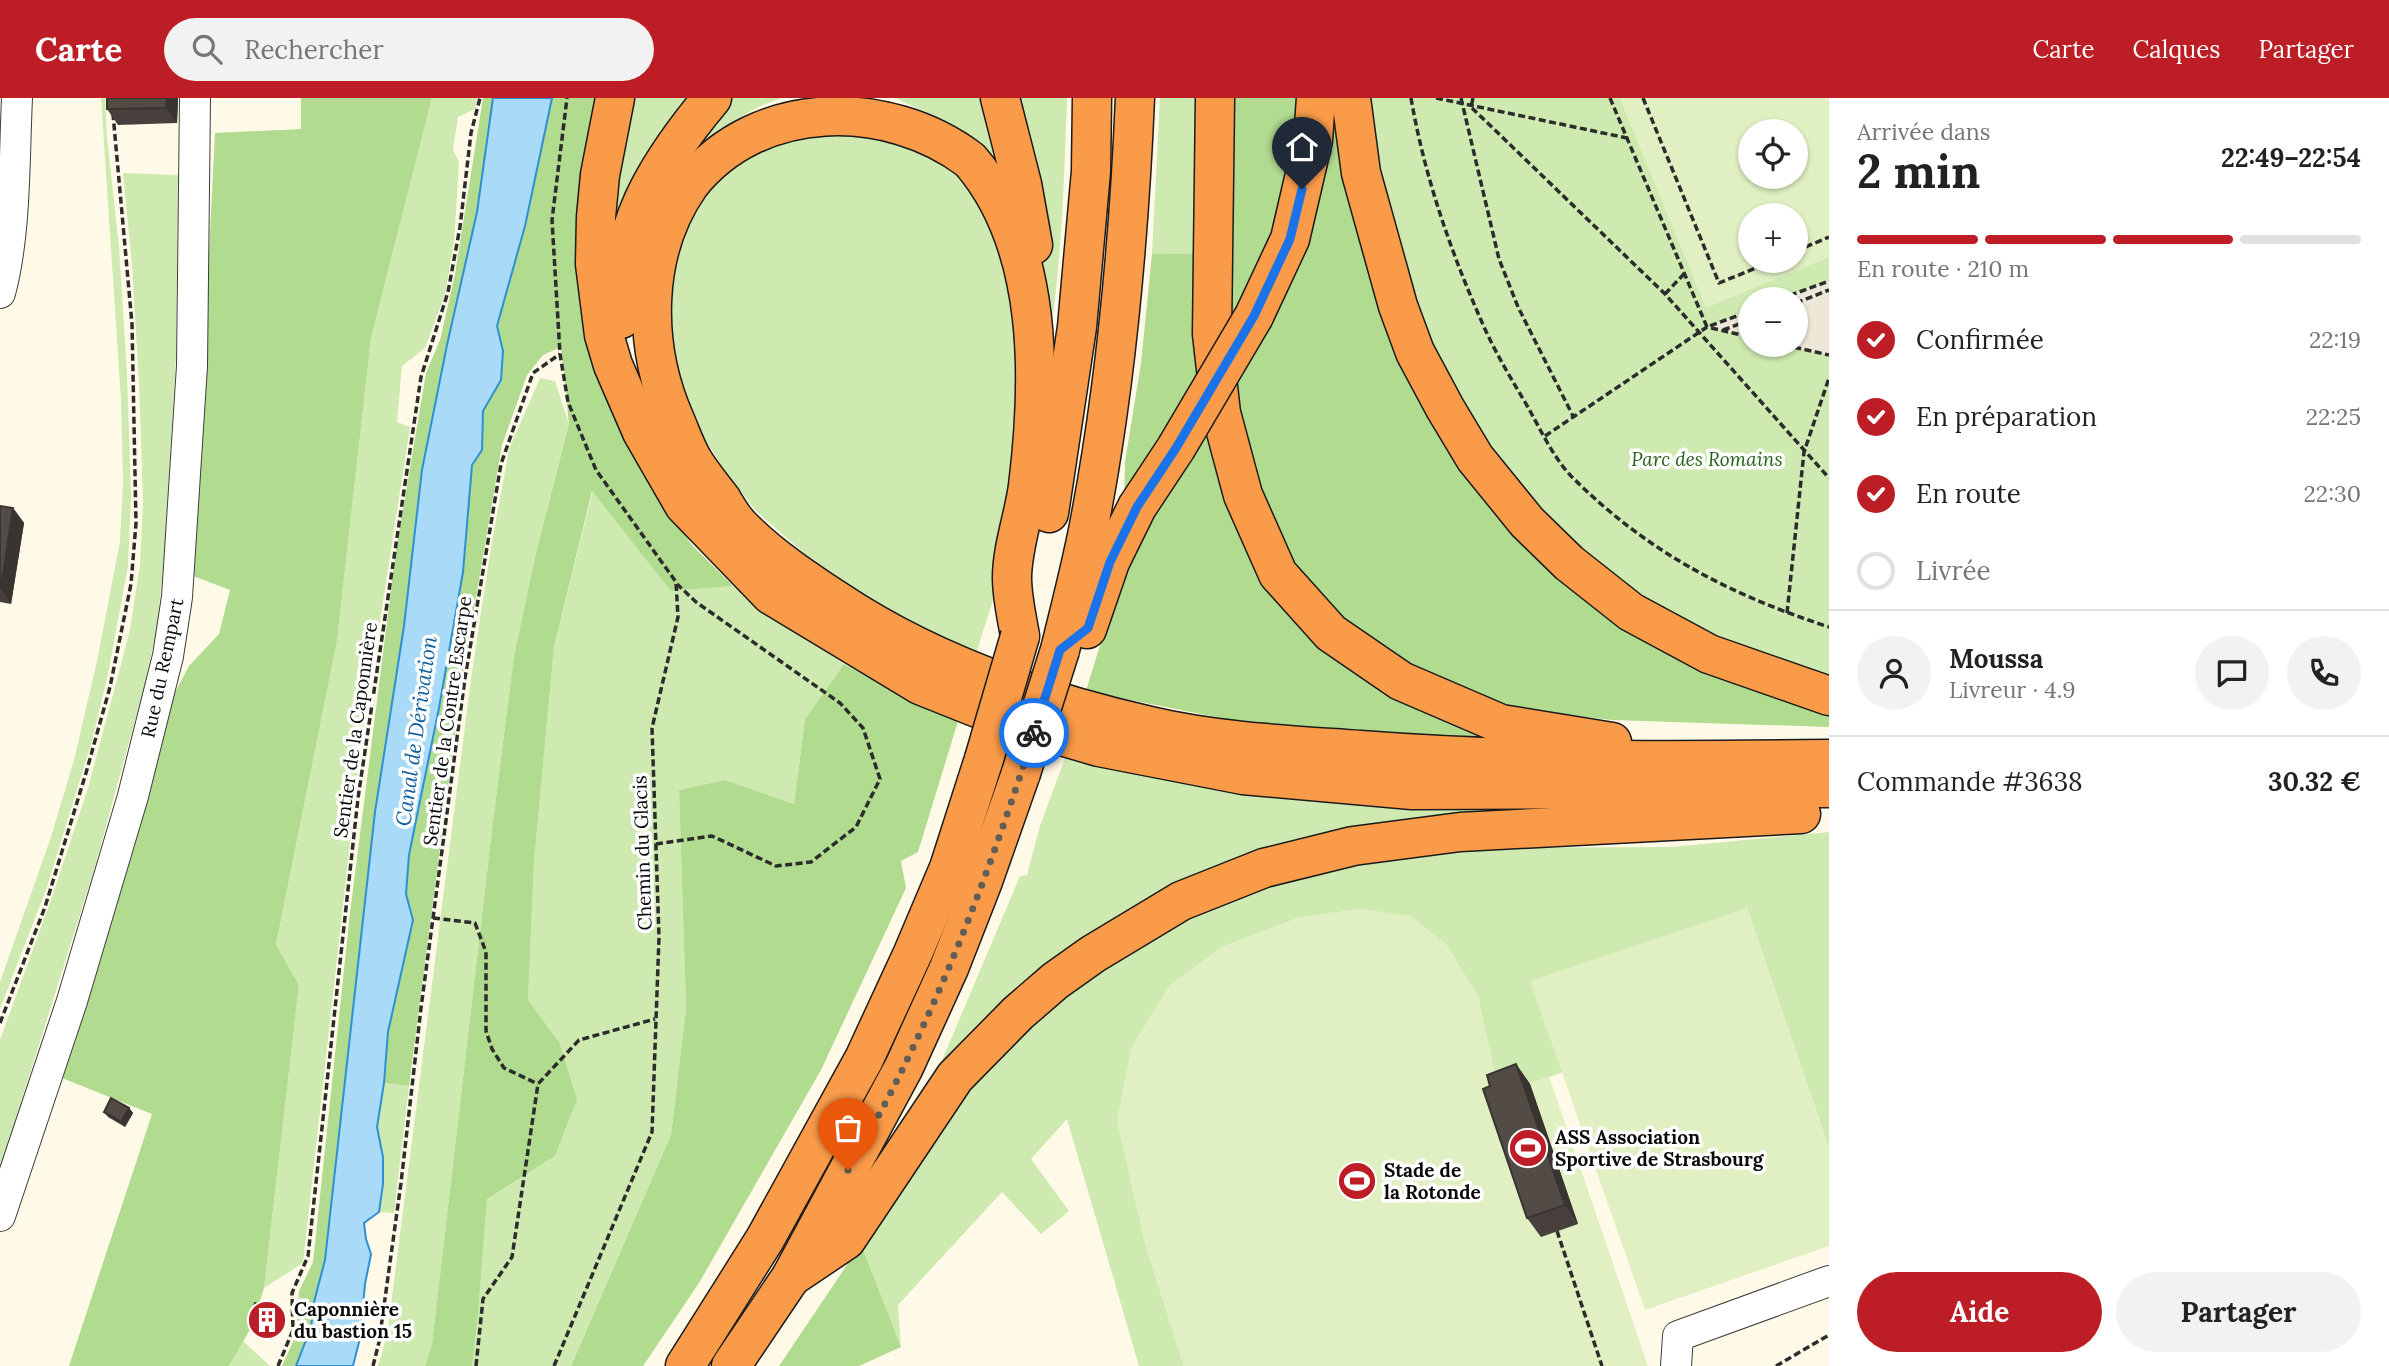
<!DOCTYPE html>
<html lang="fr">
<head>
<meta charset="utf-8">
<style>
  :root { --surface:#fff; --page:#f2f2f2; --text:#222; --muted:#767676; --line:#e0e0e0; --accent:#bd1e25 }
  body { margin:0; font-family:Lora,serif; background:var(--page); color:var(--text); height:100vh; display:flex; flex-direction:column; font-size:26px; white-space:nowrap }
  * { box-sizing:border-box; margin:0 }
  p { font-size:23px; color:var(--muted) }
  .icon { flex:none; width:38px; height:38px; fill:none; stroke:currentColor; stroke-width:2; stroke-linecap:round; stroke-linejoin:round }
  .map { position:relative; flex:1; overflow:hidden }
  .panel { display:flex; flex-direction:column; background:var(--surface); width:560px }
  .panel>* { flex:none }
  .tools { position:absolute; left:1738px; top:21px; display:grid; gap:14px }
  .tools a { display:grid; place-items:center; width:70px; height:70px; border-radius:50%; background:var(--surface); box-shadow:0 2px 5px #0004; font-size:35px }
  .pin { position:absolute; display:grid; place-items:center; width:60px; height:60px; color:#fff; margin:-72px -30px; border-radius:50% 50% 50% 0; rotate:-45deg; box-shadow:0 0 7px #0007 }
  .pin .icon { rotate:45deg }
  .courier { position:absolute; display:grid; place-items:center; width:70px; height:70px; margin:-35px; border:5px solid #1a73e8; border-radius:50%; background:#fff; color:#222; box-shadow:0 2px 9px #0007 }
  .overview em { font-style:normal; font-weight:700 }
  .overview div { display:flex; flex-direction:column-reverse }
  .overview { display:flex; align-items:center; justify-content:space-between; height:119px; padding:0 28px }
  h1 { font-size:46px; font-weight:700; line-height:52px }
  .bar { display:grid; grid-template-columns:repeat(4,1fr); gap:10px 7px; align-content:center; height:84px; padding:0 28px }
  .bar i { height:9px; border-radius:5px; background:var(--line) }
  .bar .on { background:var(--accent) }
  .bar p { grid-column:span 4 }
  .line { display:flex; align-items:center; gap:18px; padding:0 28px; border-top:2px solid var(--line) }
  .line div { flex:1 }
  .round { display:grid; place-items:center; flex:none; width:74px; height:74px; border-radius:37px; background:var(--page) }
  ol { padding:0 28px; list-style:none }
  li { display:flex; align-items:center; gap:21px; height:77px }
  li p { margin-inline-start:auto }
  li .icon { padding:7px; border-radius:50%; background:var(--accent); color:#fff; stroke-width:4 }
  li:last-child { color:var(--muted) }
  li i { width:38px; height:38px; border:4px solid var(--line); border-radius:50% }
  .action { display:flex; gap:14px; margin-top:auto; padding:14px 28px }
  .action a { flex:1; height:80px; border-radius:42px; background:var(--accent); color:#fff; font-size:28px; font-weight:700; line-height:80px; text-align:center }
  .action a+a { background:var(--page); color:var(--text) }
  header { display:flex; align-items:center; gap:42px; box-sizing:border-box; height:98px; padding:0 35px; background:var(--accent); color:#fff }
  header strong { font-size:33px }
  nav { display:flex; gap:38px; margin-inline-start:auto; font-size:24px }
  .search { width:490px; height:63px; background:var(--page); display:flex; align-items:center; gap:18px; box-sizing:border-box; padding:0 24px; border-radius:38px; color:var(--muted); font-size:26px }
  main { display:flex; flex:1; min-height:0 }
  .map>svg:first-child { display:block }
  .green { fill:#ceeab0; fill-rule:evenodd }
  .forest { fill:#b1db8f }
  .pitch { fill:#e0f0c2; fill-rule:evenodd }
  .plaza { fill:#ede7d8 }
  .water { fill:#a9daf8; stroke:#2e90d2; stroke-width:2 }
  .lines { fill:none; stroke-linecap:round; stroke-linejoin:round }
  .minor-casing { stroke:#3d3d3d; stroke-width:32 }
  .highway-casing { stroke:#1b1b1b; stroke-width:41 }
  .path { stroke:#2c2c2c; stroke-width:3.5; stroke-dasharray:7 3.5; stroke-linecap:butt }
  .minor { stroke:#fff; stroke-width:30 }
  .highway { stroke:#fa9b49; stroke-width:38 }
  .highway-bridge-casing { stroke:#1b1b1b; stroke-width:41; stroke-linecap:butt }
  .highway-bridge { stroke:#fa9b49; stroke-width:38 }
  .wall { fill:#47403c }
  .shaded-wall { fill:#3a3431 }
  .building { fill:#534b46; stroke:#3a3431; stroke-width:2 }
  .done { stroke:#605e57; stroke-width:7; stroke-dasharray:0 12.6 }
  .route { stroke:#1a73e8; stroke-width:9 }
  .labels { text-anchor:middle; dominant-baseline:central; stroke-width:7; stroke-linejoin:round; paint-order:stroke }
  .park-label { font-size:19px; font-style:italic; fill:#286219; stroke:#fff }
  .street-label { font-size:19px; fill:#0a0a0a; stroke:#fff }
  .poi-label { font-size:19px; font-weight:bold; fill:#0a0a0a; stroke:#fff; text-anchor:start }
  .water-label { font-size:21px; font-style:italic; fill:#11609e; stroke:#fff }
</style>
</head>
<body>
<header>
<strong>Carte</strong>
<div class="search"><svg class="icon" aria-label="search" viewBox="0 0 24 24"><circle cx="10" cy="10" r="6"/><path d="M15 15l6 6"/></svg>Rechercher</div>
<nav><a>Carte</a><a>Calques</a><a>Partager</a></nav>
</header>
<main>
<div class="map">
<svg width="1829" height="1268" viewBox="0 0 1829 1268">
  <rect width="100%" height="100%" fill="#fffae7"/>
  <!-- green -->
  <g class="green">
    <path d="M101,0H105L107,39L119,149L127,276L131,397L128,468L108,576L92,643L47,789L0,911V884L51,739L74,662L97,563L120,443L123,384L121,301Z"/>
    <path d="M432,0H477L475,11L458,19L453,52L459,64L454,145L445,196L425,250L402,268L397,324L410,329L361,646L303,1165L264,1190L299,887L276,848L337,543L371,240Z"/>
    <path d="M623,0H694L608,155Z"/>
    <path d="M728,0H782C729,16 696,55 659,94Z"/>
    <path d="M895,0H985L1013,99L953,32L919,11Z"/>
    <path d="M1008,0H1067C1064,83 1062,167 1048,249L1042,155Z"/>
    <path d="M1160,0H1206L1205,155L1152,156Z"/>
    <path d="M1361,0H1620L1706,209L1829,159V585L1795,576L1635,501L1512,391L1425,253ZM1750,201H1796V247H1750Z"/>
    <path d="M891,23L980,95L1015,189L1020,297L1003,470L977,553L913,526L856,492L804,455L755,412L722,369L696,326L679,283L670,245L668,190L676,151L712,78L775,29Z"/>
    <path d="M123,75L178,77L176,260L164,462L157,529L146,582L94,772L0,1071V942L54,793L88,690L130,532L140,466L143,404L139,285L132,167Z"/>
    <path d="M540,280L555,283L569,326L535,459L514,558L493,723L432,1246L425,1268H378L387,1238L471,581L490,455L509,351Z"/>
    <path d="M593,392L671,493L733,488L844,566L805,621L794,706L725,682L679,692L686,910L671,1037L571,1268H472L478,1218L487,1101L555,1058L559,944L528,902L534,764L554,549Z"/>
    <path d="M1065,660L1210,690L1316,704L1605,711L1286,751L940,967L1020,778L1027,777L1040,728Z"/>
    <path d="M1829,734V1050L1747,810L1561,975L1500,996L1411,819L1360,811L1297,820L1144,1142L1184,1268H1139L1067,1021L1031,1061L1069,1113L1041,1136L1002,1094L898,1207L901,1249L861,1146L925,1038L1040,911L1196,805L1372,757L1476,750L1671,749Z"/>
    <path d="M384,985L409,988L394,1115L379,1114L383,1086V1059L377,1029Z"/>
    <path d="M243,1243L270,1268H229Z"/>
  </g>
  <!-- forest -->
  <g class="forest">
    <path d="M301,0H432L371,240L337,543L276,847L299,887L264,1190L252,1228L229,1268H69L152,1016L57,978L163,617L189,568L219,536L230,492L193,478L215,35L301,31Z"/>
    <path d="M483,0H493L477,114L447,247L422,372L404,528L375,714L325,1162L314,1204L311,1229L296,1268H282L296,1237L299,1193L313,1164L350,815L396,453L426,275L440,242L455,176Z"/>
    <path d="M552,0H604L583,141L656,396L692,447L733,488L671,493L592,393L554,549L534,764L528,902L559,944L577,1001L555,1058L487,1101L478,1218L472,1268H425L432,1246L493,723L514,558L535,459L569,326L561,249L543,257L527,277L502,347L462,581L409,988L384,985L388,934L413,822L406,796L409,757L439,610L463,474L472,367L482,352L483,313L501,282L503,253L497,228L525,128Z"/>
    <path d="M1229,0H1306L1279,142L1224,238Z"/>
    <path d="M1341,0L1376,175L1546,459L1829,611V629L1612,622L1525,612L1437,586L1370,550L1299,478L1256,397L1232,284L1313,42Z"/>
    <path d="M1205,155L1198,285L1124,405L1125,364L1141,265L1152,156Z"/>
    <path d="M1206,325L1273,488L1509,641L1370,635L1251,626L1086,593L1120,482L1144,427Z"/>
    <path d="M844,566L885,588L959,620L918,754L901,763L906,790L821,972L699,1185L643,1268H571L671,1037L686,910L679,692L725,682L794,706L805,621Z"/>
    <path d="M861,1146L901,1249L859,1268H779Z"/>
  </g>
  <!-- pitch -->
  <g class="pitch">
    <path d="M1620,0H1829V159L1706,210ZM1796,33V79H1750V33ZM1750,117H1796V163H1750Z"/>
    <path d="M1747,810L1829,1050V1148L1645,1212L1530,883Z"/>
    <path d="M1360,811L1411,818L1446,846L1478,897L1500,996L1549,978L1648,1268H1184L1144,1142L1117,1023L1131,950L1170,887L1223,848L1297,820Z"/>
  </g>
  <!-- plaza -->
  <g class="plaza">
    <path d="M1829,183V257L1784,247H1796V201H1780Z"/>
    <path d="M1750,213V239L1707,229Z"/>
  </g>
  <!-- water -->
  <path class="water" d="M493,0H552L525,128L497,228L503,253L501,282L483,313L482,352L472,367L463,474L439,610L409,757L406,796L413,822L388,934L384,985L377,1029L383,1059V1086L379,1114L364,1125L366,1141L371,1156L365,1186L360,1240L353,1268H296L311,1229L314,1204L325,1162L375,714L404,528L422,372L447,247L477,114Z"/>
  <g class="lines">
    <!-- minor casing -->
    <g class="minor-casing">
      <g id="minor">
        <path d="M0,195C16,136 14,62 17,0"/>
        <path d="M0,1118L72,903L133,698L168,558L177,499L192,268L195,0"/>
        <path d="M1676,1268L1678,1238L1829,1183"/>
      </g>
    </g>
    <!-- highway casing -->
    <g class="highway-casing">
      <g id="highway">
        <path d="M615,0L600,77L596,119L595,166L604,237L613,267L642,334L684,407L771,497L920,587L1010,623L1099,649L1243,677L1412,692L1829,690"/>
        <path d="M1000,0L1022,86L1033,147"/>
        <path d="M1215,0L1212,236L1221,315L1243,397L1278,476L1331,535L1401,583L1501,626L1612,644"/>
        <path d="M1351,0L1361,75L1398,208L1415,254L1445,310L1475,360L1527,424L1569,465L1631,514L1709,556L1829,598"/>
        <path d="M1254,218L1290,141L1313,42L1316,0"/>
        <path d="M621,221C616,131 656,67 712,0"/>
        <path d="M1049,415L1077,229L1091,73L1092,0"/>
        <path d="M1087,531L1110,464L1137,409L1176,350"/>
        <path d="M1020,538C1017,520 1012,499 1012,480C1012,450 1024,418 1028,388C1041,282 1044,147 970,62C888,0 758,0 690,86C642,154 642,247 675,322C681,336 686,351 694,364C702,377 713,390 722,402C728,412 734,423 743,431C770,458 804,481 836,502C930,565 1040,603 1150,628C1218,644 1290,647 1360,652C1516,664 1672,663 1829,661"/>
        <path d="M1060,552C1071,507 1083,462 1091,417C1117,279 1129,140 1135,0"/>
        <path d="M791,1179L846,1142L955,979L1018,915L1055,883L1093,856L1181,803L1264,770L1353,748L1460,734L1801,716"/>
        <path d="M685,1268L765,1141L864,961L913,855L949,770L984,661"/>
        <path d="M731,1268L791,1179L904,969L949,870L983,783L1021,675"/>
      </g>
    </g>
    <!-- path -->
    <g class="path">
      <path d="M1411,0C1424,76 1450,152 1481,222C1494,253 1512,282 1529,311C1541,333 1554,360 1571,378C1647,454 1728,496 1829,529"/>
      <path d="M1436,0L1627,40"/>
      <path d="M1461,0L1499,161L1518,209L1574,320"/>
      <path d="M1473,0L1471,9L1665,196L1829,380"/>
      <path d="M1610,0L1707,229L1750,213"/>
      <path d="M1643,0L1719,185L1773,163"/>
      <path d="M1796,153L1829,139"/>
      <path d="M1665,196L1684,176"/>
      <path d="M1780,201L1829,183"/>
      <path d="M1796,205L1829,192"/>
      <path d="M1723,232L1750,222"/>
      <path d="M1784,247L1829,257"/>
      <path d="M1545,338L1707,229L1750,239"/>
      <path d="M1787,515L1804,354L1829,280"/>
      <path d="M656,746L712,738L776,768L811,764L856,729L880,681L863,630L840,605L696,504L677,486"/>
      <path d="M433,820L475,825L486,854V933L492,951L504,970L538,986"/>
      <path d="M0,925L45,809L86,675L110,589L131,486L136,425L132,226L113,16"/>
      <path d="M1557,1133L1602,1268"/>
      <path d="M278,1268L293,1232L292,1195L308,1158L358,700L418,299L421,279L448,194L460,129L471,35L480,0"/>
      <path d="M373,1268L379,1244L401,1085L421,910L465,580L501,366L533,275L560,256"/>
      <path d="M476,1268L483,1201L512,1159L538,986L579,942L655,921"/>
      <path d="M554,1268L652,1034L659,839L652,630L678,519L676,484L596,372L568,304L560,256L552,122L567,0"/>
      <path d="M1776,1268L1829,1237"/>
    </g>
    <!-- minor -->
    <use href="#minor" class="minor"/>
    <!-- highway -->
    <use href="#highway" class="highway"/>
    <!-- highway-bridge casing -->
    <g class="highway-bridge-casing">
      <g id="highway-bridge">
        <path d="M1176,350L1254,218"/>
        <path d="M984,661L1020,538"/>
        <path d="M1021,675L1060,552"/>
      </g>
    </g>
    <!-- highway-bridge -->
    <use href="#highway-bridge" class="highway-bridge"/>
  </g>
  <!-- wall -->
  <g class="wall">
    <path d="M107,0H178L177,25L118,27L107,11Z"/>
    <path d="M0,408L13,410L24,425L11,506L0,504Z"/>
    <path d="M1516,966L1530,986L1578,1126L1541,1139L1527,1120L1490,988Z"/>
    <path d="M129,1010L133,1015L125,1029L108,1019L104,1014Z"/>
    <path d="M278,1221V1227L270,1233L253,1228L249,1222Z"/>
  </g>
  <!-- shaded-wall -->
  <g class="shaded-wall">
    <path d="M167,0H178L177,25L166,10Z"/>
    <path d="M13,410L24,425L11,506L1,490Z"/>
    <path d="M1516,966L1530,986L1578,1126L1565,1107Z"/>
    <path d="M129,1010L133,1015L125,1029L121,1024Z"/>
    <path d="M275,1216L278,1221V1227L275,1222Z"/>
  </g>
  <!-- building -->
  <g class="building">
    <path d="M107,0H167L166,10L107,11Z"/>
    <path d="M0,408L13,410L1,490H0Z"/>
    <path d="M1516,966L1565,1107L1527,1120L1483,991L1490,988L1487,977Z"/>
    <path d="M111,1000L129,1010L121,1024L104,1014Z"/>
    <path d="M255,1205L271,1211L275,1216V1222L267,1228L249,1222Z"/>
  </g>
  <g class="lines">
    <!-- done -->
    <path class="done" d="M848,1072C867,1038 887,1004 904,968C957,861 998,748 1034,635"/>
    <!-- route -->
    <path class="route" d="M1034,635L1060,552L1088,530L1110,464L1137,409L1176,350L1254,218L1290,141L1302,91"/>
  </g>
  <!-- icons -->
  <defs>
    <g id="stadium-disc" transform="scale(2.0125)"><circle r="9.5" fill="#bd1e25" stroke="#fff"/><path d="M0-5a6.5 5 0 1 0 0 10a6.5 5 0 1 0 0-10ZM-3.5-1.8h7v3.6h-7Z" fill="#fff"/></g>
    <g id="building-disc" transform="scale(2.0125)"><circle r="9.5" fill="#bd1e25" stroke="#fff"/><path d="M-4-6H4V6H1V3H-1V6H-4ZM-2.5-4.3h1.7v1.8h-1.7ZM.8-4.3h1.7v1.8H.8ZM-2.5-1h1.7V.8h-1.7ZM.8-1h1.7V.8H.8Z" fill="#fff"/></g>
  </defs>
  <g fill-rule="evenodd">
    <use href="#stadium-disc" x="1528" y="1050"/>
    <use href="#stadium-disc" x="1357" y="1083"/>
    <use href="#building-disc" x="267" y="1222"/>
  </g>
  <g class="labels">
    <!-- park labels -->
    <g class="park-label">
      <text x="1707" y="361">Parc des Romains</text>
    </g>
    <!-- street labels -->
    <g class="street-label">
      <text transform="translate(162 570) rotate(-78)">Rue du Rempart</text>
      <text transform="translate(447 623) rotate(-82)">Sentier de la Contre Escarpe</text>
      <text transform="translate(355 632) rotate(-82)">Sentier de la Caponnière</text>
      <text transform="translate(642 755) rotate(-92)">Chemin du Glacis</text>
    </g>
    <!-- poi labels -->
    <g class="poi-label">
      <text x="1555" y="1039">ASS Association<tspan x="1555" dy="22">Sportive de Strasbourg</tspan></text>
      <text x="1384" y="1072">Stade de<tspan x="1384" dy="22">la Rotonde</tspan></text>
      <text x="294" y="1211">Caponnière<tspan x="294" dy="22">du bastion 15</tspan></text>
    </g>
    <!-- water labels -->
    <g class="water-label">
      <text transform="translate(416 633) rotate(-82)">Canal de Dérivation</text>
    </g>
  </g>
</svg>
<div class="tools">
<a><svg class="icon" aria-label="locate" viewBox="0 0 24 24"><circle cx="12" cy="12" r="6"/><path d="M12 2v4M12 18v4M2 12h4M18 12h4"/></svg></a>
<a>+</a>
<a>−</a>
</div>
<div class="pin" style="left:848px;top:1072px;background:#ea580c"><svg class="icon" aria-label="bag" viewBox="0 0 24 24"><path d="M5 8h14l-1 12H6zM9 8a3 3 0 0 1 6 0"/></svg></div>
<div class="pin" style="left:1302px;top:91px;background:#1f2937"><svg class="icon" aria-label="home" viewBox="0 0 24 24"><path d="M3 11l9-7 9 7M6 9v11h12V9"/></svg></div>
<div class="courier" style="left:1034px;top:635px"><svg class="icon" aria-label="bike" viewBox="0 0 24 24"><circle cx="6" cy="16" r="4"/><circle cx="18" cy="16" r="4"/><path d="M6 16l4-8h5l3 8M10 8l3 8H6M13 5h3"/></svg></div>
</div>
<section class="panel">
<div class="overview"><div><h1>2 min</h1><p>Arrivée dans</p></div><em>22:49–22:54</em></div>
<div class="bar"><i class="on"></i><i class="on"></i><i class="on"></i><i></i><p>En route · 210 m</p></div>
<ol>
<li><svg class="icon" aria-label="check" viewBox="0 0 24 24"><path d="M5 12l5 5 9-10"/></svg>Confirmée<p>22:19</p></li>
<li><svg class="icon" aria-label="check" viewBox="0 0 24 24"><path d="M5 12l5 5 9-10"/></svg>En préparation<p>22:25</p></li>
<li><svg class="icon" aria-label="check" viewBox="0 0 24 24"><path d="M5 12l5 5 9-10"/></svg>En route<p>22:30</p></li>
<li><i></i>Livrée</li>
</ol>
<div class="line" style="height:126px"><a class="round"><svg class="icon" aria-label="person" viewBox="0 0 24 24"><circle cx="12" cy="8" r="4"/><path d="M4 21q1-7 8-7t8 7"/></svg></a><div><b>Moussa</b><p>Livreur · 4.9</p></div><a class="round"><svg class="icon" aria-label="chat" viewBox="0 0 24 24"><path d="M4 5h16v11H9l-5 4z"/></svg></a><a class="round"><svg class="icon" aria-label="phone" viewBox="0 0 24 24"><path d="M5 4h4l2 5-3 2q2 4 5 5l2-3 5 2v4C11 20 4 13 5 4z"/></svg></a></div>
<div class="line" style="height:91px"><div>Commande #3638</div><b>30.32 €</b></div>
<div class="action"><a>Aide</a><a>Partager</a></div>
</section>
</main>
</body>
</html>
